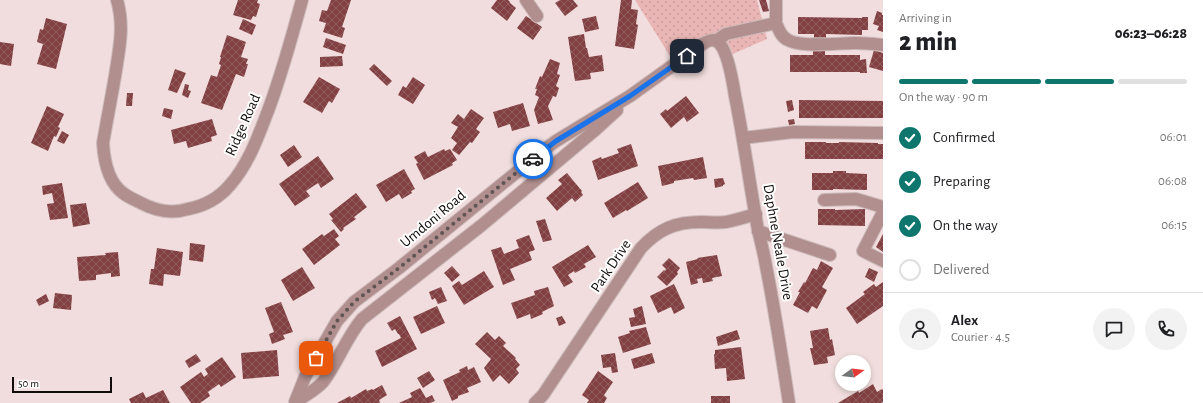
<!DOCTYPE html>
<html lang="en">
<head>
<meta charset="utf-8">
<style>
  :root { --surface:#fff; --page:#f2f2f2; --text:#202124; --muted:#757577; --line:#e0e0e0; --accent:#0f766e }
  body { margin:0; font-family:"Alegreya Sans",sans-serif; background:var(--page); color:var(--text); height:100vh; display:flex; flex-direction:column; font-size:15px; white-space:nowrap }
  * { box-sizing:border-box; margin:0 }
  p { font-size:13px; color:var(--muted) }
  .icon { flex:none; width:22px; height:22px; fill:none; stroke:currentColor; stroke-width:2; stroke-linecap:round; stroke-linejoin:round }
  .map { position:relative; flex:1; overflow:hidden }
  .details { display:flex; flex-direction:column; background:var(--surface); width:320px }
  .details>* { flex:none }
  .needle { width:26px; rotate:75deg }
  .tools { position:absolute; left:835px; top:355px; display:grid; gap:8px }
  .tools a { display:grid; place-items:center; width:36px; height:36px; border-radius:50%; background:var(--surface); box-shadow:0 2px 6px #0003; font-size:20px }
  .scale { position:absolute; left:12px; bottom:10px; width:100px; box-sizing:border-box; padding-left:4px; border:2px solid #120b0b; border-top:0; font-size:11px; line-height:14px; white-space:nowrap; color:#120b0b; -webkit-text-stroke:3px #fff; paint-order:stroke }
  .pin { position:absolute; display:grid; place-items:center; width:34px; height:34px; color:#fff; margin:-17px; border-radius:8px; box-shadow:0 2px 6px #0006 }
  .courier { position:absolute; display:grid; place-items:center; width:40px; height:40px; margin:-20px; border:3px solid #1a73e8; border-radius:50%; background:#fff; color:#222; box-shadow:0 1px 5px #0007 }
  .summary em { font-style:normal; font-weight:800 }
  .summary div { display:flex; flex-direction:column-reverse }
  .summary { display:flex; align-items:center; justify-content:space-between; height:68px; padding:0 16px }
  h1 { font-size:26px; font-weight:800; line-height:30px }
  .bar { display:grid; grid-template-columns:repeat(4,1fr); gap:6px 4px; align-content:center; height:48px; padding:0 16px }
  .bar i { height:5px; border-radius:3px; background:var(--line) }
  .bar .on { background:var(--accent) }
  .bar p { grid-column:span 4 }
  .line { display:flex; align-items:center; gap:10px; padding:0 16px; border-top:1px solid var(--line) }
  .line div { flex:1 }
  .round { display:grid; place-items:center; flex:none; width:42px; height:42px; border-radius:21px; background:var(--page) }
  ol { padding:0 16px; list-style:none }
  li { display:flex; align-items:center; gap:12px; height:44px }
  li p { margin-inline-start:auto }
  li .icon { padding:4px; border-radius:50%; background:var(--accent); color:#fff; stroke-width:4 }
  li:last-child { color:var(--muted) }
  li i { width:22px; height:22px; border:2px solid var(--line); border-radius:50% }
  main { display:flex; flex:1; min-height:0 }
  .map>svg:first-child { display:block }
  .grass { fill:url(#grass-dots) }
  .building { fill:url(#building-cross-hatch) }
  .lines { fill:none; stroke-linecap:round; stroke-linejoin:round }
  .minor-casing { stroke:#cdbbbb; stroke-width:14 }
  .minor { stroke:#b18f8e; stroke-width:12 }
  .done { stroke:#605454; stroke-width:4; stroke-dasharray:0 7.2 }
  .route { stroke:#1a73e8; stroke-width:5 }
  .labels { text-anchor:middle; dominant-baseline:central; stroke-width:4; stroke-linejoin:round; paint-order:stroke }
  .street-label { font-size:15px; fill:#120b0b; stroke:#fff }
</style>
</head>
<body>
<main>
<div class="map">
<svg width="883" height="403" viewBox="0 0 883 403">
  <defs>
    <pattern id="grass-dots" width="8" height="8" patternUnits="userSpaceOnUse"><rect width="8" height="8" fill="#e9b6b5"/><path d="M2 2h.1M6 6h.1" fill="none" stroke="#c79b9a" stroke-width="1.8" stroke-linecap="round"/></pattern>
    <pattern id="building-cross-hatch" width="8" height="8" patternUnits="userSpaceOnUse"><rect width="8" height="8" fill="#834042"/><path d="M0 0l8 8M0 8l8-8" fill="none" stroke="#905e5f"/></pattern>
  </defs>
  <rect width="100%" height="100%" fill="#f1dddd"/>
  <!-- grass -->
  <path class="grass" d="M635,0H757L767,39L726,57L716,39L675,64Z"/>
  <!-- building -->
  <g class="building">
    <path d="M238,0H258L257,3L260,4L256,17L253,16L251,20L233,15Z"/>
    <path d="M331,0H351L342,27L345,28L342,38L323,32L326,23L319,21L322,10L327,11Z"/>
    <path d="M497,0H508L510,2V3L516,8L507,21L491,8Z"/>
    <path d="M560,0H573L578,6L565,16L555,3Z"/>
    <path d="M621,0H632L631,9L638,10L636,24L638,25L634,49L615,46Z"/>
    <path d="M759,0H766L769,11L763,12Z"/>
    <path d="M877,11L882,13V15H883V32L877,30L879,26L873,24Z"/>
    <path d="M526,16L542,27L533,40L517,28Z"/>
    <path d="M596,16L599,29L585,32L582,19Z"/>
    <path d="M798,17L862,18V17H868V30H862V35L826,34V39H814V34H798Z"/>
    <path d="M46,18L67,24L56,69L37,64L43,44L37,42L40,29L43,30Z"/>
    <path d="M243,19L256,25L252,35L239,29Z"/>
    <path d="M584,34L586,48H587L589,57L602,55L604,71L590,73L591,79L575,81L568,37Z"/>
    <path d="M227,35L246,42L241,57L248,59L246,64H248L244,77L236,74L222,110L201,103L211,75L217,77L221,65L219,64L221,57H220Z"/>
    <path d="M326,38L346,45L343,54L323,47Z"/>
    <path d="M0,42L14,44L11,66L0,64Z"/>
    <path d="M813,50H825V55H860V60L866,59L867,73H860V72H790V55H813Z"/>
    <path d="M874,50L883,53V71L869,67Z"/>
    <path d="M342,56L343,66L320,67V57Z"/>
    <path d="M550,59L560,63L557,74L560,75L556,86L559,88L556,97L553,96L548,106L553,120L538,124L534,110L539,97L535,95L537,89H535L540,76L542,77Z"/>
    <path d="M374,64L392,81L387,86L369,69Z"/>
    <path d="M175,69L186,73L177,93L168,90Z"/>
    <path d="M319,77L340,89L332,103L329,101L322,113L303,102Z"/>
    <path d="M413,77L425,85L413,104L398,95L403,86L406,88Z"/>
    <path d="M185,84L189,85L188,90L191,91L188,98L182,95Z"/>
    <path d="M127,93H133L132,106H126Z"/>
    <path d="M686,96L699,113L687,122L684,117L671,128L660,114L666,109L667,111Z"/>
    <path d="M792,100L794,110L788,112L786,101Z"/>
    <path d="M799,100L883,101V118H799Z"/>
    <path d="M523,103L530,126L512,131L510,124L498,128L493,112Z"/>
    <path d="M47,106L64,114L58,127L60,128L56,137L54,136L48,151L31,143Z"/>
    <path d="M164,108L173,110L171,119L162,116Z"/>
    <path d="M471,109L484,118L476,129L480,132L472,143L470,142L459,155L452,150L457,143L451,138L458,127L451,123L458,114L464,119Z"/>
    <path d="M212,119L217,135L211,137L212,141L188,148L186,141L174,144L171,130Z"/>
    <path d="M794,119L795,124L789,125L788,120Z"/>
    <path d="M62,131L69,135L64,144L57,141Z"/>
    <path d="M805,142H826V143H839V142L878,143V144H883V159H805Z"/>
    <path d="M631,144L638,166L598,180L592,161L601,157L602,159L619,153L617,149Z"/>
    <path d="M294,145L302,157L288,167L280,155Z"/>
    <path d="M444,149L445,151L450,149L457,160L452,163L453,165L424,180L416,164L418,163L414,157L425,151L428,157Z"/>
    <path d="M318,156L334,179L321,188L318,183L306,191L310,196L295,206L279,184Z"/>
    <path d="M703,157L707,178L694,180L693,178L674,181V183L662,186L658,166Z"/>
    <path d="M404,169L415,189L411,191L412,193L402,199L399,194L386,202L376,185Z"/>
    <path d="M833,171H846V173L867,174V190L833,189V190H812V173H833Z"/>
    <path d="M567,173L582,191L581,192L583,195L575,202L572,198L557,211L546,198L562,184L558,180Z"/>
    <path d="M723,178L725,184L723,185V186L715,188L714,179Z"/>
    <path d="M638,182L648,198L627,211L626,210L613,218L604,203Z"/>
    <path d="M62,183L68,218L50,220L47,204L54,203L52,193L43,195L42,186Z"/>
    <path d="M356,193L367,207L354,217L356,219L343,228L344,229L341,232L331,220L333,219L329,214Z"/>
    <path d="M86,203L90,224L73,227L70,205Z"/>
    <path d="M818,209H835V210L865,209V226L818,225Z"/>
    <path d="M545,219L552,240L543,242L536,221Z"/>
    <path d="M334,229L339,236L335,239L340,245L314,265L302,249L322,234L324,236Z"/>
    <path d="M883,234V252L876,247Z"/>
    <path d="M529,235L535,250L529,252L532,260L510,269L515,280L503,285L491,250L501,247L504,254L519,248L516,240Z"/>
    <path d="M190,243L205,245L203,262L189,260Z"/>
    <path d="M588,245L596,257L584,264L586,267L575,273L574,271L568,275L573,282L564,287L552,267Z"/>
    <path d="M157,248L183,252L180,276L164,274L163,286L149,284L151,269H154Z"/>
    <path d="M118,252L120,276L111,277V273L96,275V280L79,281L77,257L106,255L105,253Z"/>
    <path d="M717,255L722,276L712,278L713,281L703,283L702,278L697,279L698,283L691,285L686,262L698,259L697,258Z"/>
    <path d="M669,258L680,268L677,272L678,274L667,286L657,277L664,270L665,271L666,269L662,265Z"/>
    <path d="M821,261L833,268L822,287L827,290L817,309L812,306L808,313L793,305L800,292H798L804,282L805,283L813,268L817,270Z"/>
    <path d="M452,266L460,275L452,282L444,273Z"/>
    <path d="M302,267L315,288L293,301L281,280Z"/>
    <path d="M869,268L878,272L874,282L865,277Z"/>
    <path d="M484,271L494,287L464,305L452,286L459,281L462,285Z"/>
    <path d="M883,282V306L857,324L846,308L865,294L863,292L874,284L876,287Z"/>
    <path d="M674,284L685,308L674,314L671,307L658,313L650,296Z"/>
    <path d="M441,287L447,301L438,304L435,298L432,300L429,292Z"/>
    <path d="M548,287L554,306L542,312L543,314L531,319L530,314L517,319L511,303L535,295L534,291Z"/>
    <path d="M55,293L72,295L71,310L53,308Z"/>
    <path d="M46,294L49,301L39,306L36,300Z"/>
    <path d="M281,302L293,332L283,335L285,339L272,344L269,334L274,332L265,308Z"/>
    <path d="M437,306L445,323L421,334L413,317Z"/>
    <path d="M642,306L646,324L631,327L629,318L635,317L633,309Z"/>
    <path d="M400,316L417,349L382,367L375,351L401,338L399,334H398L395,329L392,331L387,323Z"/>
    <path d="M562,316L566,323L559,326L556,318Z"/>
    <path d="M646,327L651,344L623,353L618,337L630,333L629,331Z"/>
    <path d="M828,328L830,340L832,339L835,355L827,357L828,363L814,365L810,348H813L810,331Z"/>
    <path d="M737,330L740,339L718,346L716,337Z"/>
    <path d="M487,332L495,340L499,336L506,343L503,346L516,358L515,359L520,365L516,369L519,373L509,384L500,375L493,382L484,368L491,359L475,344Z"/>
    <path d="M741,347L745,379L727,381L726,368L715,369L714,354H715V350Z"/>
    <path d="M277,350L279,376L243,379L241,353Z"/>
    <path d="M615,353L618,372L612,373L611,367L603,368L601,355Z"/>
    <path d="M652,353L655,363L634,369L631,359Z"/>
    <path d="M196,354L201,361L189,368L185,361Z"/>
    <path d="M222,357L236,377L221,387L219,384L208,392L210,396L200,403H191L180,387L201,372L204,377L208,374L205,369Z"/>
    <path d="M467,366L468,370L474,367L481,382L467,388L469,392L458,396V398L452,401L443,380L460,372L459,370Z"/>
    <path d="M429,371L435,380L423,388L417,378Z"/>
    <path d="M598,371L613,382L604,395L607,398L604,403H587L589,400L582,395Z"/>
    <path d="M873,384L877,392L882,389L883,390V402L881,403H838L858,391L859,393Z"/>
    <path d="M382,385L387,395L379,400L380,402L379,403H337L350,396L351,398L366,389L367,391L372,389L373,390Z"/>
    <path d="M420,388L426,398L432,395L435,401L430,403H399L412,397L410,393Z"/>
    <path d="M163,390L170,403H131L129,399L143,392L146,398Z"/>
    <rect x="711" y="396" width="19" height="7"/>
  </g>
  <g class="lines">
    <!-- minor casing -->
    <g class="minor-casing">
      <g id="minor">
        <path d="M117,0C124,25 120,45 116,70C112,95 107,119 103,143C104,160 108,182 123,193C128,197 135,200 141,203C156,211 172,214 188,209C204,206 219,198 230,185C247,166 257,140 266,116C281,78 291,39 302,0"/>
        <path d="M526,0L537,16"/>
        <path d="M776,23V0"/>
        <path d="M716,41L726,34L776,23C779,30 781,37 788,40C801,48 839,43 855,43C864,43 874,44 883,45"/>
        <path d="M743,138L793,132L883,133"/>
        <path d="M824,200L856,199L883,207"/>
        <path d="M883,212L863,251L883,261"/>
        <path d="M758,231L830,255"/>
        <path d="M295,402L305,377L337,321L354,302L399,268L545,149L556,141L630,96L704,43C710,40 715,38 720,44C728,54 733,83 735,96C744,141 750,186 758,230C761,242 764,254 766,266C775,311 782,357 789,403"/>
        <path d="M296,402C303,397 317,389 323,382C338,362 346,338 362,319L482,225L594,131L617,110"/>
        <path d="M535,403L543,395L641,248C659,229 675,222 701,222C709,222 718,223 726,222C736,220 746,217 756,214"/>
      </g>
    </g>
    <!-- minor -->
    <use href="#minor" class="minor"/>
  </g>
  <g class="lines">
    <!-- done -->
    <path class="done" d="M316,358L337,321L354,302L399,268L533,159"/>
    <!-- route -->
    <path class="route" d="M533,159L556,141L630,96L687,56"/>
  </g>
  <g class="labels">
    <!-- street labels -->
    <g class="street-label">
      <text transform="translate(243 125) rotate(-66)">Ridge Road</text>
      <text transform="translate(433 219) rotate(-40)">Umdoni Road</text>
      <text transform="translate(778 242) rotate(80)">Daphne Neale Drive</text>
      <text transform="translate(611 266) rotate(-56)">Park Drive</text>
    </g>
  </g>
</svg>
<div class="tools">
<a><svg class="needle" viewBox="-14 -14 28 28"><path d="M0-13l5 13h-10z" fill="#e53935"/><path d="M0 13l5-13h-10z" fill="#757577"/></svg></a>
</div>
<div class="scale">50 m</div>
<div class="pin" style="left:316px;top:358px;background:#ea580c"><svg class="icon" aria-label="bag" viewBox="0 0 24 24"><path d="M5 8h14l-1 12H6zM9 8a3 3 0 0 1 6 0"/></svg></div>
<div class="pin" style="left:687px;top:56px;background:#1f2937"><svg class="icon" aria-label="home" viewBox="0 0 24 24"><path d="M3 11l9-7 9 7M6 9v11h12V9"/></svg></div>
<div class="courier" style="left:533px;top:159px"><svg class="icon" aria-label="car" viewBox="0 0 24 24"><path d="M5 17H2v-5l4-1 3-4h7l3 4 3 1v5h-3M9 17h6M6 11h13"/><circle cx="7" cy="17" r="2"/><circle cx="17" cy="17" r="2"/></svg></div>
</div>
<section class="details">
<div class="summary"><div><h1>2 min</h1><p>Arriving in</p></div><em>06:23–06:28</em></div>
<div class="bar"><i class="on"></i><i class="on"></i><i class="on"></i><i></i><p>On the way · 90 m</p></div>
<ol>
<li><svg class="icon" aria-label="check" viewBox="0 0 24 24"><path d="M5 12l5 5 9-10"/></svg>Confirmed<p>06:01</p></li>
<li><svg class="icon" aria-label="check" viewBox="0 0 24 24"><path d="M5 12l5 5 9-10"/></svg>Preparing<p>06:08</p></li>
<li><svg class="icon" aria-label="check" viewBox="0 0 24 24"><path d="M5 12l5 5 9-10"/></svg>On the way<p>06:15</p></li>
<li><i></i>Delivered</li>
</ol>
<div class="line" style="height:72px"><a class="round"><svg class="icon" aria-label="person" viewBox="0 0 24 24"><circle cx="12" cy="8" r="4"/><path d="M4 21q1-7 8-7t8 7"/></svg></a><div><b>Alex</b><p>Courier · 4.5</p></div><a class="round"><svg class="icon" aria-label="chat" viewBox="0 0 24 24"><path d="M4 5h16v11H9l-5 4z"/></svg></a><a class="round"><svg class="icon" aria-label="phone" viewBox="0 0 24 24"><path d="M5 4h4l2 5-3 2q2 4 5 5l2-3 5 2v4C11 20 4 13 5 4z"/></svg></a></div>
</section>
</main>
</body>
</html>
